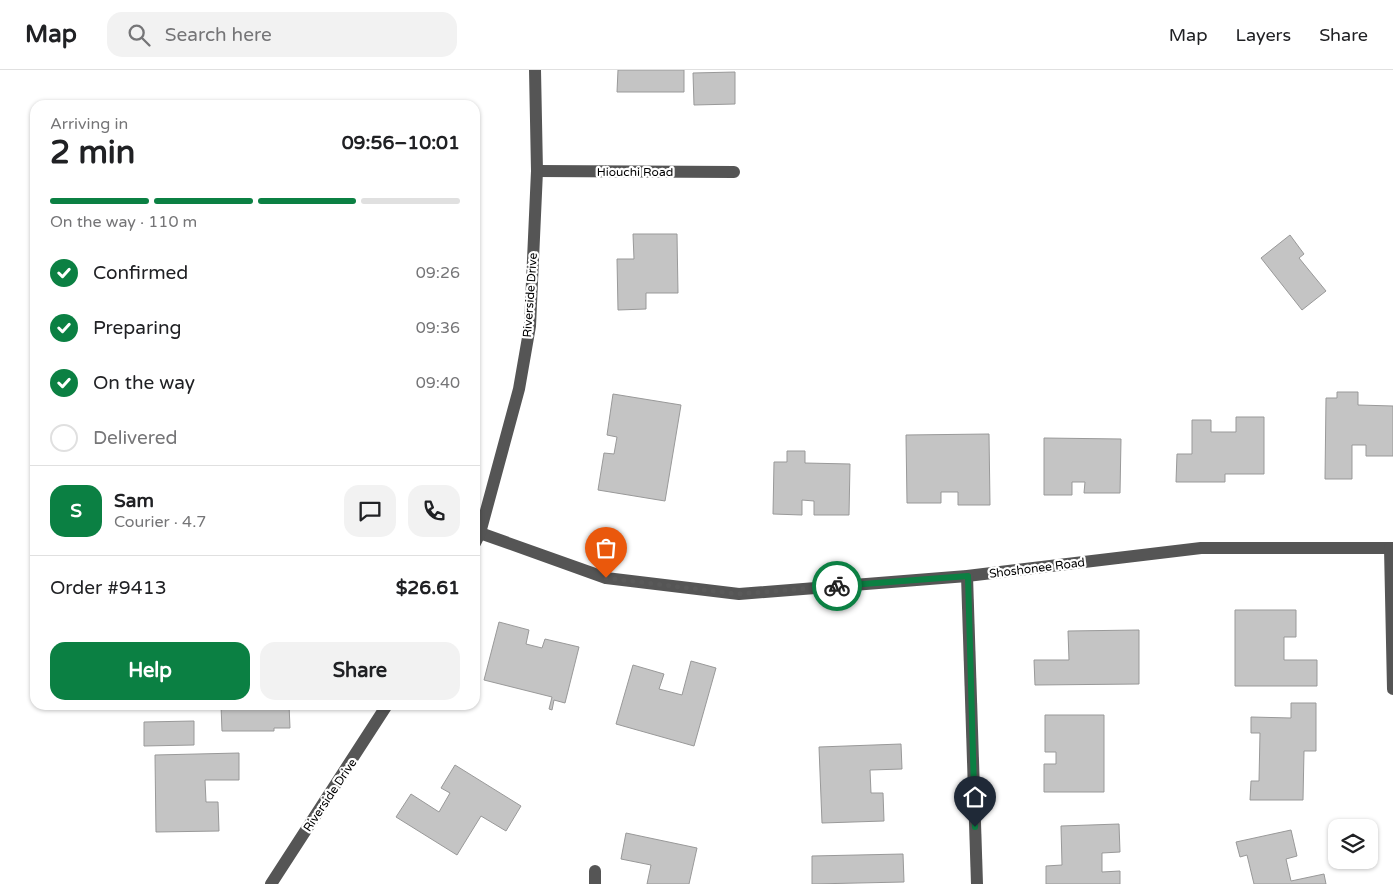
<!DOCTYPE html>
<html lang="en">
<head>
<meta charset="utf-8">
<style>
  :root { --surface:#fff; --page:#f2f2f2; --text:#202124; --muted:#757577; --line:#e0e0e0; --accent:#0b8043 }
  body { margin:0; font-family:"Varela Round",sans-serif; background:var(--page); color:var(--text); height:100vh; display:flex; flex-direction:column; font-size:19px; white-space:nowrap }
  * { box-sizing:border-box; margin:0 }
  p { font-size:16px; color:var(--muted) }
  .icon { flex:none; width:28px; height:28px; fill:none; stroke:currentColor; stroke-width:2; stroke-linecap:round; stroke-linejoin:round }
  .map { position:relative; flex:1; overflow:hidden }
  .panel { position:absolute; left:30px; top:30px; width:450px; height:610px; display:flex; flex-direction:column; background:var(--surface); border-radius:15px; box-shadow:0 1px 4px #0004 }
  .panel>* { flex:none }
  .fabs { position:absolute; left:1328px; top:749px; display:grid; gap:10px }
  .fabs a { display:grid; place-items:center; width:50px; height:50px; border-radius:10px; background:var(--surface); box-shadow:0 1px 4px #0004; font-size:25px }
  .pin { position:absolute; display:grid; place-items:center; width:42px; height:42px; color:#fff; margin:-51px -21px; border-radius:50% 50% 50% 0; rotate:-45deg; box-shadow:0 0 5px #0007 }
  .pin .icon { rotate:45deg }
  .courier { position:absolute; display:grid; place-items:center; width:50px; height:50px; margin:-25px; border:4px solid #0b8043; border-radius:50%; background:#fff; color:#222; box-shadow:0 1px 6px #0007 }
  .head em { font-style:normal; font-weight:700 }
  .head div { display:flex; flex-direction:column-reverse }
  .head { display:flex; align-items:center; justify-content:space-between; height:85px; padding:0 20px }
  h1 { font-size:32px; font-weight:700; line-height:38px }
  .bar { display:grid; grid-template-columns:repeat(4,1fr); gap:8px 5px; align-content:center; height:60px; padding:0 20px }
  .bar i { height:6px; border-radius:4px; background:var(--line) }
  .bar .on { background:var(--accent) }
  .bar p { grid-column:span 4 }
  .line { display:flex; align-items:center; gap:12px; padding:0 20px; border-top:1px solid var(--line) }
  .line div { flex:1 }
  .round { display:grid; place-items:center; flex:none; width:52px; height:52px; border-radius:15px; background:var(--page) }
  ol { padding:0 20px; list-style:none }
  li { display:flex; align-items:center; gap:15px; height:55px }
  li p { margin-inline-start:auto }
  li .icon { padding:5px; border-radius:50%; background:var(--accent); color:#fff; stroke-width:4 }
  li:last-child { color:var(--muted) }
  li i { width:28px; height:28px; border:2px solid var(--line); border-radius:50% }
  .primary-button { display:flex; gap:10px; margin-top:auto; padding:10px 20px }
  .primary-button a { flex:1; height:58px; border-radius:15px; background:var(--accent); color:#fff; font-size:20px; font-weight:700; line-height:58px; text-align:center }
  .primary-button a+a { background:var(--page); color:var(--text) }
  header { display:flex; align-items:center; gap:30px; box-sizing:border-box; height:70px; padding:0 25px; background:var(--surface); border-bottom:1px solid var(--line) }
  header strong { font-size:24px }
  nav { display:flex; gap:28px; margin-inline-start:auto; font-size:18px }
  .search { width:350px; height:45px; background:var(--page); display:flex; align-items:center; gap:12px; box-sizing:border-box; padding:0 18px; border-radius:15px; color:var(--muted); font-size:19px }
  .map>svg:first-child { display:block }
  .building { fill:#c4c4c4; stroke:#999 }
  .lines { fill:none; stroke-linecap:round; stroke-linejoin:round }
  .minor { stroke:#555; stroke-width:12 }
  .done { stroke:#595959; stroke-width:5; stroke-dasharray:0 9 }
  .route { stroke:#0b8043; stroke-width:6 }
  .labels { text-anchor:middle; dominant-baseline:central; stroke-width:4.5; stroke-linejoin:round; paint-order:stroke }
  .street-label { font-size:12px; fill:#000; stroke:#fff }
</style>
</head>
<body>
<header>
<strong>Map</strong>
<div class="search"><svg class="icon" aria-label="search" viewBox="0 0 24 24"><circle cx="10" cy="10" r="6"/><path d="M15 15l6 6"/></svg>Search here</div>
<nav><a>Map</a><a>Layers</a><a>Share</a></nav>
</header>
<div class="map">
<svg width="1393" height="814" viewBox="0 0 1393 814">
  <rect width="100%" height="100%" fill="#fff"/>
  <!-- building -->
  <g class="building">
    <path d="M618,0H684V22H617Z"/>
    <path d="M735,2V34L694,35L693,3Z"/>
    <path d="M633,164H677L678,223H646V239L618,240L617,189H634Z"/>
    <path d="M1290,165L1304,184L1299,188L1326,221L1302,240L1261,188Z"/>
    <path d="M1337,322H1358V335L1393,336V386H1366V375H1352V409H1325L1326,328H1337Z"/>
    <path d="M613,324L681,335L665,431L598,420L604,383L614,384L617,367L607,365Z"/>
    <path d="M1236,347H1264V404H1225V412H1176L1177,384H1192V350H1211V362H1236Z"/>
    <path d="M989,364L990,435H958V422H941V433H907L906,365Z"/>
    <path d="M1044,368L1121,369L1120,423H1084L1085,412H1072V425H1044Z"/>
    <path d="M787,381H805V393L850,394L849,445H814V431L802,430V445L773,444L774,392H787Z"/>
    <path d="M1235,540H1296V567H1284V590H1317V616H1235Z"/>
    <path d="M499,552L529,560L526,574L542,578L545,569L579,577L565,633L554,630L552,640L549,639L552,627L484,610Z"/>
    <path d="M1139,560V614L1035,615L1034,590H1069L1068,561Z"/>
    <path d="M691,591L716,598L694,676L616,654L633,595L664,604L659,619L682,625Z"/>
    <path d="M1291,633H1316V681H1304L1303,730H1250L1251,711H1259L1260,663H1251V647L1291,648Z"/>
    <path d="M221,635H289L290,658H274V661H222Z"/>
    <path d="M1045,645H1104V722H1044V694H1056V682H1045Z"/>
    <path d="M194,651V675L144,676V652Z"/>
    <path d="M901,674L902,699L870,700L871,723H883L884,751L822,753L819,677Z"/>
    <path d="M239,683V710H205L206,732H218L219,761L156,762L155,685Z"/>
    <path d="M455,695L521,736L506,761L481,746L457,785L396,747L411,724L439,742L450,723L441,718Z"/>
    <path d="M1119,754L1120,782L1102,783V802L1120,801V814H1046V796L1062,795L1061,756Z"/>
    <path d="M1291,760L1297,786L1286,789L1291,811L1324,804L1326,814H1254L1247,785L1240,787L1236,772Z"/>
    <path d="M626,763L697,778L689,814H647L651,795L621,789Z"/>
    <path d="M903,784L904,812L812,814V786Z"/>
  </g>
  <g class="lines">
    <!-- minor -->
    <g class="minor">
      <path d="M537,101L734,102"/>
      <path d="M480,463L606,508L739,524L967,506L1201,478H1393"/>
      <path d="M475,473L480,463L519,319L530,256L537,101L535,0"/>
      <path d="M1390,478L1393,619"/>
      <path d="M967,506L977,814"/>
      <path d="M271,814L387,635"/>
      <path d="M595,814V801"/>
    </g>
  </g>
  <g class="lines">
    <!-- done -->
    <path class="done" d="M606,508L738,524L837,516"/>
    <!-- route -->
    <path class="route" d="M837,516L968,506L975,757"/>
  </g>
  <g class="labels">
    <!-- street labels -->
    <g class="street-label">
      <text x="635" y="102">Hiouchi Road</text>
      <text transform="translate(530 225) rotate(-86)">Riverside Drive</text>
      <text transform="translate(1037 498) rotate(-7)">Shoshonee Road</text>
      <text transform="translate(330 725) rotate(-56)">Riverside Drive</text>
    </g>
  </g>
</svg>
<div class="fabs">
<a><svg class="icon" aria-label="layers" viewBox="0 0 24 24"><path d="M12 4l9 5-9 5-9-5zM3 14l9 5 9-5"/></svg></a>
</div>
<div class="pin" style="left:606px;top:508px;background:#ea580c"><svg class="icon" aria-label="bag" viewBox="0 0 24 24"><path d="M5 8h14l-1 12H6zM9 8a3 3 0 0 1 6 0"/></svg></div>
<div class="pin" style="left:975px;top:757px;background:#1f2937"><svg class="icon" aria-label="home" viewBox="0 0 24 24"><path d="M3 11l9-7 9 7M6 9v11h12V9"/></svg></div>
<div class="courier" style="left:837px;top:516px"><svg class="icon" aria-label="bike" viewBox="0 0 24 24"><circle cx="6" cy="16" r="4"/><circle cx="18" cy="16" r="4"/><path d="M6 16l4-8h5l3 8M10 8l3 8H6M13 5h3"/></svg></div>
<section class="panel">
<div class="head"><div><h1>2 min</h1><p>Arriving in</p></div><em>09:56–10:01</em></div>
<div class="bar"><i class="on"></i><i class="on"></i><i class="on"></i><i></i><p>On the way · 110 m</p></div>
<ol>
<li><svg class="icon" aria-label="check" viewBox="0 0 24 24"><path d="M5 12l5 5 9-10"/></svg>Confirmed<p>09:26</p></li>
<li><svg class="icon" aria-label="check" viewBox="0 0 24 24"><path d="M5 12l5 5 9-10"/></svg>Preparing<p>09:36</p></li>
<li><svg class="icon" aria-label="check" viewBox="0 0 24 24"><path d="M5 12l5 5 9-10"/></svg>On the way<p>09:40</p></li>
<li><i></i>Delivered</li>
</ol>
<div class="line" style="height:90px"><b class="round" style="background:var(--accent);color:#fff">S</b><div><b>Sam</b><p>Courier · 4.7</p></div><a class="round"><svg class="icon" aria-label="chat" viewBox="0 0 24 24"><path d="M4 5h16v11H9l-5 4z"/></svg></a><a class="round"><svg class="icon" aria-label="phone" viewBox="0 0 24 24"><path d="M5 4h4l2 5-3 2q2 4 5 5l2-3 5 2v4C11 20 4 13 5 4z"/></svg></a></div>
<div class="line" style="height:65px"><div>Order #9413</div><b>$26.61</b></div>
<div class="primary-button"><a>Help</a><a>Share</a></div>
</section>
</div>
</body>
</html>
